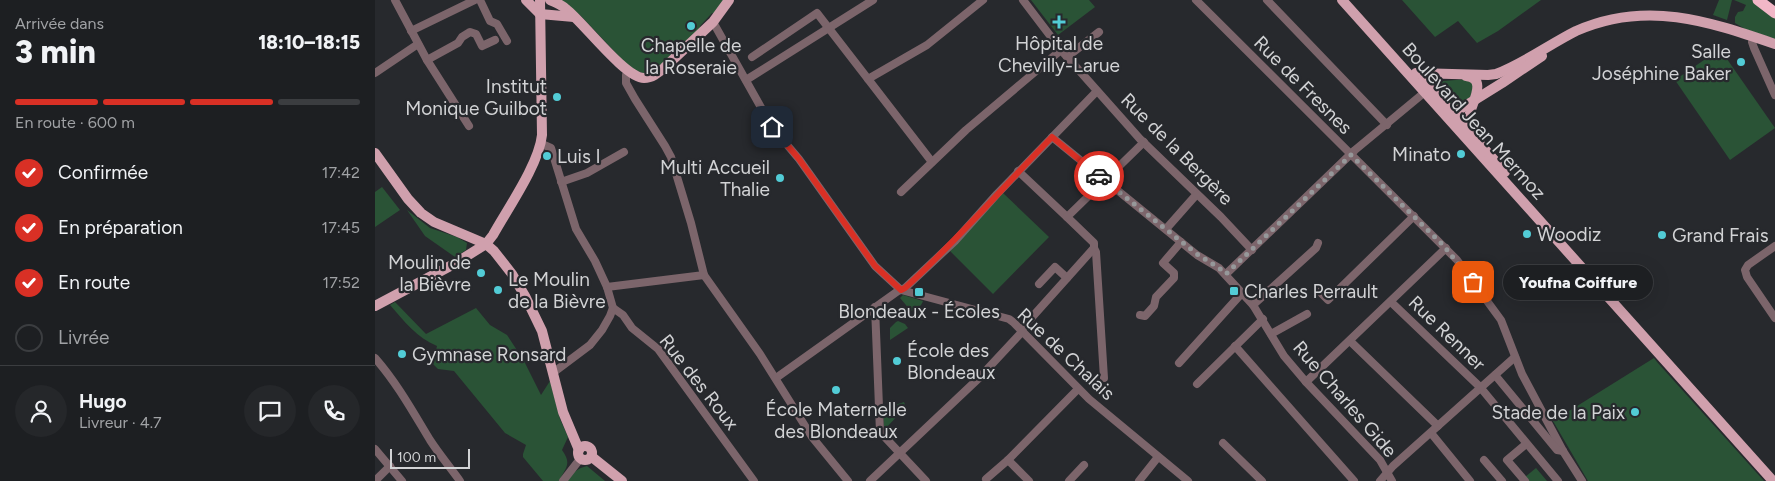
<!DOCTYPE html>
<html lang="fr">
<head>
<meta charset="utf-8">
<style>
  :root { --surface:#1d1f22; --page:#25272a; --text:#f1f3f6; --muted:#a0a2a5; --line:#3b3d40; --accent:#d93025 }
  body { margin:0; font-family:Figtree,sans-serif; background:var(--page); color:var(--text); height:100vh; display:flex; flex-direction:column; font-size:19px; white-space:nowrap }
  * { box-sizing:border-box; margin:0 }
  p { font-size:16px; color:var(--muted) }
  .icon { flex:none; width:28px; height:28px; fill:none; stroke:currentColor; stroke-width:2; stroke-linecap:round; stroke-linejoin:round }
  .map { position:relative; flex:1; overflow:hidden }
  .sheet { display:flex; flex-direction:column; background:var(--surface); width:375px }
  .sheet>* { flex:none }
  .scale { position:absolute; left:15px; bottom:12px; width:80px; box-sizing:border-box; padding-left:5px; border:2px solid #d2d3d5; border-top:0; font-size:14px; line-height:18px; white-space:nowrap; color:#d2d3d5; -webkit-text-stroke:4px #27292d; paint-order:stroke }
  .pin { position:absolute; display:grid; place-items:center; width:42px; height:42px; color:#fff; margin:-21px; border-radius:10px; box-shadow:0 2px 8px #0006 }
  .courier { position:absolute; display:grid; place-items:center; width:50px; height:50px; margin:-25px; border:4px solid #d93025; border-radius:50%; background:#fff; color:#222; box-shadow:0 1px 6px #0007 }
  .bubble { position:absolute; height:35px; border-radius:18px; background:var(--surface); box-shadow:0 5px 20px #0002,0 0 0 1px var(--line); font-size:16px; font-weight:800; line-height:35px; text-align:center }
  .summary em { font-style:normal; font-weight:800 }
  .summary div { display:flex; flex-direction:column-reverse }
  .summary { display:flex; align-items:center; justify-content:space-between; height:85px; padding:0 15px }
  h1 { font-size:32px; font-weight:800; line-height:38px }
  .bar { display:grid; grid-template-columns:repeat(4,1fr); gap:8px 5px; align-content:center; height:60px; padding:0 15px }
  .bar i { height:6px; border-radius:4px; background:var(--line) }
  .bar .active { background:var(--accent) }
  .bar p { grid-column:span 4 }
  .line { display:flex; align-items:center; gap:12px; padding:0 15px; border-top:1px solid var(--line) }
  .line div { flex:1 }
  .round { display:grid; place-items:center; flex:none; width:52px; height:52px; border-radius:26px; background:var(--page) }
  ol { padding:0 15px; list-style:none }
  li { display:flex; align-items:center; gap:15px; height:55px }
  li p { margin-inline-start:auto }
  li .icon { padding:5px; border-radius:50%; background:var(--accent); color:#fff; stroke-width:4 }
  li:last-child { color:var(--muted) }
  li i { width:28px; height:28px; border:2px solid var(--line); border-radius:50% }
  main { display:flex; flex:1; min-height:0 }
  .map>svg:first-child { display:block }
  .green { fill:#2a5336 }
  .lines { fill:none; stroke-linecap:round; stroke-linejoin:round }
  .minor { stroke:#7c656b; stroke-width:8 }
  .major { stroke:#d0a0ad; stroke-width:10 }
  .highway { stroke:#f1b7c7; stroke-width:11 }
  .done { stroke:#96989a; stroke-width:5; stroke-dasharray:0 9 }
  .route { stroke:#d93025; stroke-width:6 }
  .poi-dot { fill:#52ccd6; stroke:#27292d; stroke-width:2 }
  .labels { text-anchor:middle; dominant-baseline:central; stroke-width:4.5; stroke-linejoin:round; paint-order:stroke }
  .poi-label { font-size:19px; fill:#d2d3d5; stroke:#27292d; text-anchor:start }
  .street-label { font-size:19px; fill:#d2d3d5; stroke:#27292d }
</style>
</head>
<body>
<main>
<section class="sheet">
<div class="summary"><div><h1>3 min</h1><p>Arrivée dans</p></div><em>18:10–18:15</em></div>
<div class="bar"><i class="active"></i><i class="active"></i><i class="active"></i><i></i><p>En route · 600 m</p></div>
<ol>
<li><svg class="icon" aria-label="check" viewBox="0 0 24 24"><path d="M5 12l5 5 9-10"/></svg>Confirmée<p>17:42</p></li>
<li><svg class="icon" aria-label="check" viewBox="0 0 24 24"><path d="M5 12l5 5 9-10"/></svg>En préparation<p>17:45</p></li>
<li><svg class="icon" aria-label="check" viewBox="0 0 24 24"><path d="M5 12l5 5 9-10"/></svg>En route<p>17:52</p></li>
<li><i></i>Livrée</li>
</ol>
<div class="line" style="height:90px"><a class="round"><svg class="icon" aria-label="person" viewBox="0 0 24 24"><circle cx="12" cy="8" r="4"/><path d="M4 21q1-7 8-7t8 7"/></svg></a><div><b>Hugo</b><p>Livreur · 4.7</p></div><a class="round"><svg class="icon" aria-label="chat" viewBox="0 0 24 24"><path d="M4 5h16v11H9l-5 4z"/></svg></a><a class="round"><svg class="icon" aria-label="phone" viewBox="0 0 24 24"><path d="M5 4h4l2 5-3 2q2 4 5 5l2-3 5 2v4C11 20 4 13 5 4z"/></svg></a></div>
</section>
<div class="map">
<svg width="1400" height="481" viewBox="0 0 1400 481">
  <rect width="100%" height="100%" fill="#27292d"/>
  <!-- green -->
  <g class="green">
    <path d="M186,0H350L339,14L337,13L325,26L326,28L284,67L271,74L256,69L206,16Z"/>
    <path d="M656,0H714L720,7L683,35Z"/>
    <path d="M1027,0H1166L1123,31L1102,43L1083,21L1060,37Z"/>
    <path d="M1344,0H1357L1352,20L1338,15Z"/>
    <path d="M1359,0H1377L1390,12L1400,18V39L1370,29L1360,23V17L1363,12L1368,11L1371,5Z"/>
    <path d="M1345,49L1400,128L1355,160L1300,80Z"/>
    <path d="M1093,79L1099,84L1095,99L1079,107L1061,87L1068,81Z"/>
    <path d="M7,187L25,210L0,227V192Z"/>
    <path d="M628,193L674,237L618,294L575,251Z"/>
    <path d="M32,210L55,228L82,237L92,243L91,250L80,257L50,236Z"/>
    <path d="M528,295L548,301C546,307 542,309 536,311L525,298Z"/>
    <path d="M20,302L51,334L101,308L115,325L132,335L149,361L166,395L175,381L185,419L193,437L187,450C197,464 191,467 184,481H168L148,457V454L151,445L130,433L79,371L63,369L58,364L62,346C42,338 29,321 15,305Z"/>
    <path d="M523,321L530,324L533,328L515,340V328L521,322Z"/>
    <path d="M1279,358L1282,362L1389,481H1213L1178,421Z"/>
    <path d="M529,402L531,407L509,430L508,409Z"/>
    <path d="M212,466L230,481H192C197,473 203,468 212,466Z"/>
    <path d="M1161,468L1172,481H1153L1150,477Z"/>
  </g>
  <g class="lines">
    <!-- minor -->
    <g class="minor">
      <path d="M20,0L52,60L94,126"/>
      <path d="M105,0L115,21L122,24L132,41"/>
      <path d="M648,0L686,50L765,139L846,217L877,250"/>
      <path d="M821,0L1082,260L1126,320L1147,374L1188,451L1207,481"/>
      <path d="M892,0L1012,125"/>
      <path d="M338,22L397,127L424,159L500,266L526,290L634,319L638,322L714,399L813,481"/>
      <path d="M36,31L100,0"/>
      <path d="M1379,37L1377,42L1379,48L1400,95"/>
      <path d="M377,57L442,13L493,79L552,45L608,0"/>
      <path d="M692,57L724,32"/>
      <path d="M52,60L83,43L87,37L95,32L101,34L107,46L120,40"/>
      <path d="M0,73L43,44"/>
      <path d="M251,75V83L260,99L290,146L296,157L316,223L329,275L385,354L437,437L473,481"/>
      <path d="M493,79L557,162"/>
      <path d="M371,80L498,0"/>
      <path d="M677,137L822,255L844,268L878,305L909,356L931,382L1005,460L1017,481"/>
      <path d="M167,144L176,148L201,229L220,261L232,287L238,308L235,316L227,330L215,345L179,372"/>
      <path d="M643,171L692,217"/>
      <path d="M186,182L212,173L249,152"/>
      <path d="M526,192L591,130L686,50"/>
      <path d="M791,229L821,195"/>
      <path d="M1400,246L1373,265L1370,270L1372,277L1400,318"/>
      <path d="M719,248L721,252L729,378"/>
      <path d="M851,274L980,150L1050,92"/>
      <path d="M664,284L680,267L692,278"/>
      <path d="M232,287L329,275"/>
      <path d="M943,290L953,300L1039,216"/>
      <path d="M1016,302L1105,387L1183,481"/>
      <path d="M878,305L941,248L943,243"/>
      <path d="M500,307L505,432L551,481"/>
      <path d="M238,308L248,315L257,328L283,349L379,481"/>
      <path d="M765,315L770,316L779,306L781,297L799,278V273L788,263L806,242"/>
      <path d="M896,334L932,314"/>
      <path d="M975,341L1063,426"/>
      <path d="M860,346L979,481"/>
      <path d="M0,358C22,383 38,412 55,440C64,454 75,467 85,481"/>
      <path d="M804,363L867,293"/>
      <path d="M1120,375L1182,450L1188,451"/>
      <path d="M401,378L523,291L530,288L580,241L622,194L722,91"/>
      <path d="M931,382L1071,248"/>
      <path d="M822,384L888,319"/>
      <path d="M1056,433L1095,481"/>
      <path d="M848,443L887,481"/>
      <path d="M0,449L27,481"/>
      <path d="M633,460L654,481"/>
      <path d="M1109,460L1127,481"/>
      <path d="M611,479L633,460L703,389"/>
      <path d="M0,481L15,466"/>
      <path d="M188,481L205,459"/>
      <path d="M495,481L604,378L645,334L650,325L719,248V243L692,217L769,142"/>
      <path d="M694,481L709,465"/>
      <path d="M764,481L783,457"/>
      <path d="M1005,481L1018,466L1140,357"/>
      <path d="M1150,481L1132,460L1151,444"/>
    </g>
    <!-- major -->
    <g class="major">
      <path d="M151,0L165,14"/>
      <path d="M175,0C180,2 187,5 191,9C208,22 250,78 269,78C277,78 283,73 289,68L338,22L354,0"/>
      <path d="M967,0L1398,481"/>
      <path d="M165,14L199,17"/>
      <path d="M1041,73L1113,75L1121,74C1148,64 1175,44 1201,31C1271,0 1333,21 1400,44"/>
      <path d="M1091,76C1112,78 1098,101 1095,113C1093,118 1093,124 1093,129"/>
      <path d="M1048,80L1130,172"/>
      <path d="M1073,114L1082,111L1127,83L1167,56"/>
      <path d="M0,153L33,199L46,213L59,222L111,244L119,251L137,274L150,296L167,331L188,412L204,450"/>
      <path d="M0,306L79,264L111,244L118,235C133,208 164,164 167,135L165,0"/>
      <circle cx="210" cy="453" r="7"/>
      <path d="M217,457L247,481"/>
    </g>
    <!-- highway -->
    <path class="highway" d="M1383,0L1400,13"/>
  </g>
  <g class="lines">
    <!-- done -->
    <path class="done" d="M724,176L822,254L844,268L851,274L976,155L1068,245L1098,282"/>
    <!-- route -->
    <path class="route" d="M397,127L424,159L500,266L526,290L530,288C582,241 628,187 677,137L724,176"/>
  </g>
  <!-- markers -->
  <g class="poi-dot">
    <path d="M681.5 14.5h5v5h5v5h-5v5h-5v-5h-5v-5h5z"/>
    <circle cx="316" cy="26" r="5"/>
    <circle cx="1366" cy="62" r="5"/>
    <circle cx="182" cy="97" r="5"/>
    <circle cx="1086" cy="154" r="5"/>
    <circle cx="172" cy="156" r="5"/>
    <circle cx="405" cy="178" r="5"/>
    <circle cx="1152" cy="234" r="5"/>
    <circle cx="1287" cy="235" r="5"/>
    <circle cx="106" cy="273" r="5"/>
    <circle cx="123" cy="290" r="5"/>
    <rect x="854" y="286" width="10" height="10" rx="2.5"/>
    <rect x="539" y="287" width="10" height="10" rx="2.5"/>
    <circle cx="27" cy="354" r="5"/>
    <circle cx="522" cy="361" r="5"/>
    <circle cx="461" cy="390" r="5"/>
    <circle cx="1260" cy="412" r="5"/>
  </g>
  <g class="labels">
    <!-- poi labels -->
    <g class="poi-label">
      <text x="684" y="43" text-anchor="middle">Hôpital de<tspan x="684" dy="22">Chevilly-Larue</tspan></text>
      <text x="316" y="45" text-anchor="middle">Chapelle de<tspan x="316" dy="22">la Roseraie</tspan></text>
      <text x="1356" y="51" text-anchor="end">Salle<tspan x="1356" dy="22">Joséphine Baker</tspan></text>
      <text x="172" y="86" text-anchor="end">Institut<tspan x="172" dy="22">Monique Guilbot</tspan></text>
      <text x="1076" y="154" text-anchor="end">Minato</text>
      <text x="182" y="156">Luis I</text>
      <text x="395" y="167" text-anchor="end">Multi Accueil<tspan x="395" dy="22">Thalie</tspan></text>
      <text x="1162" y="234">Woodiz</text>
      <text x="1297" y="235">Grand Frais</text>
      <text x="96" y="262" text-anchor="end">Moulin de<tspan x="96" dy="22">la Bièvre</tspan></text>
      <text x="133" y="279">Le Moulin<tspan x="133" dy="22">de la Bièvre</tspan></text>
      <text x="869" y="291">Charles Perrault</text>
      <text x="544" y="311" text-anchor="middle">Blondeaux - Écoles</text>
      <text x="532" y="350">École des<tspan x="532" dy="22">Blondeaux</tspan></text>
      <text x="37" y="354">Gymnase Ronsard</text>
      <text x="461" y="409" text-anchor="middle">École Maternelle<tspan x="461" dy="22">des Blondeaux</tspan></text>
      <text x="1250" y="412" text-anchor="end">Stade de la Paix</text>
    </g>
    <!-- street labels -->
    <g class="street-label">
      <text transform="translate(928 85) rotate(45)">Rue de Fresnes</text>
      <text transform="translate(1099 121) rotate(48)">Boulevard Jean Mermoz</text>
      <text transform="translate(802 149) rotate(45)">Rue de la Bergère</text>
      <text transform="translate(1072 333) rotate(44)">Rue Renner</text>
      <text transform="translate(691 354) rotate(43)">Rue de Chalais</text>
      <text transform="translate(324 382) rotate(52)">Rue des Roux</text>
      <text transform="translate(970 399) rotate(49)">Rue Charles Gide</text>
    </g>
  </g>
</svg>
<div class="scale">100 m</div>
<div class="pin" style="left:1098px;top:282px;background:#ea580c"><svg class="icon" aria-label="bag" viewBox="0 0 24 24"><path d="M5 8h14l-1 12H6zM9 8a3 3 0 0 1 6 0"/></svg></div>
<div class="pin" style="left:397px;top:127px;background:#1f2937"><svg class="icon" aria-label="home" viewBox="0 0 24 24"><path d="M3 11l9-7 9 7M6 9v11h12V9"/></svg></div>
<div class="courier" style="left:724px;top:176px"><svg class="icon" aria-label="car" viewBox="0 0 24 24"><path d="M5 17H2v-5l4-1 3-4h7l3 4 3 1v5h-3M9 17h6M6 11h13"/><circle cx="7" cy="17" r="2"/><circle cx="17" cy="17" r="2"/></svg></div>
<div class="bubble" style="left:1128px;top:265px;width:150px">Youfna Coiffure</div>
</div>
</main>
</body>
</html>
